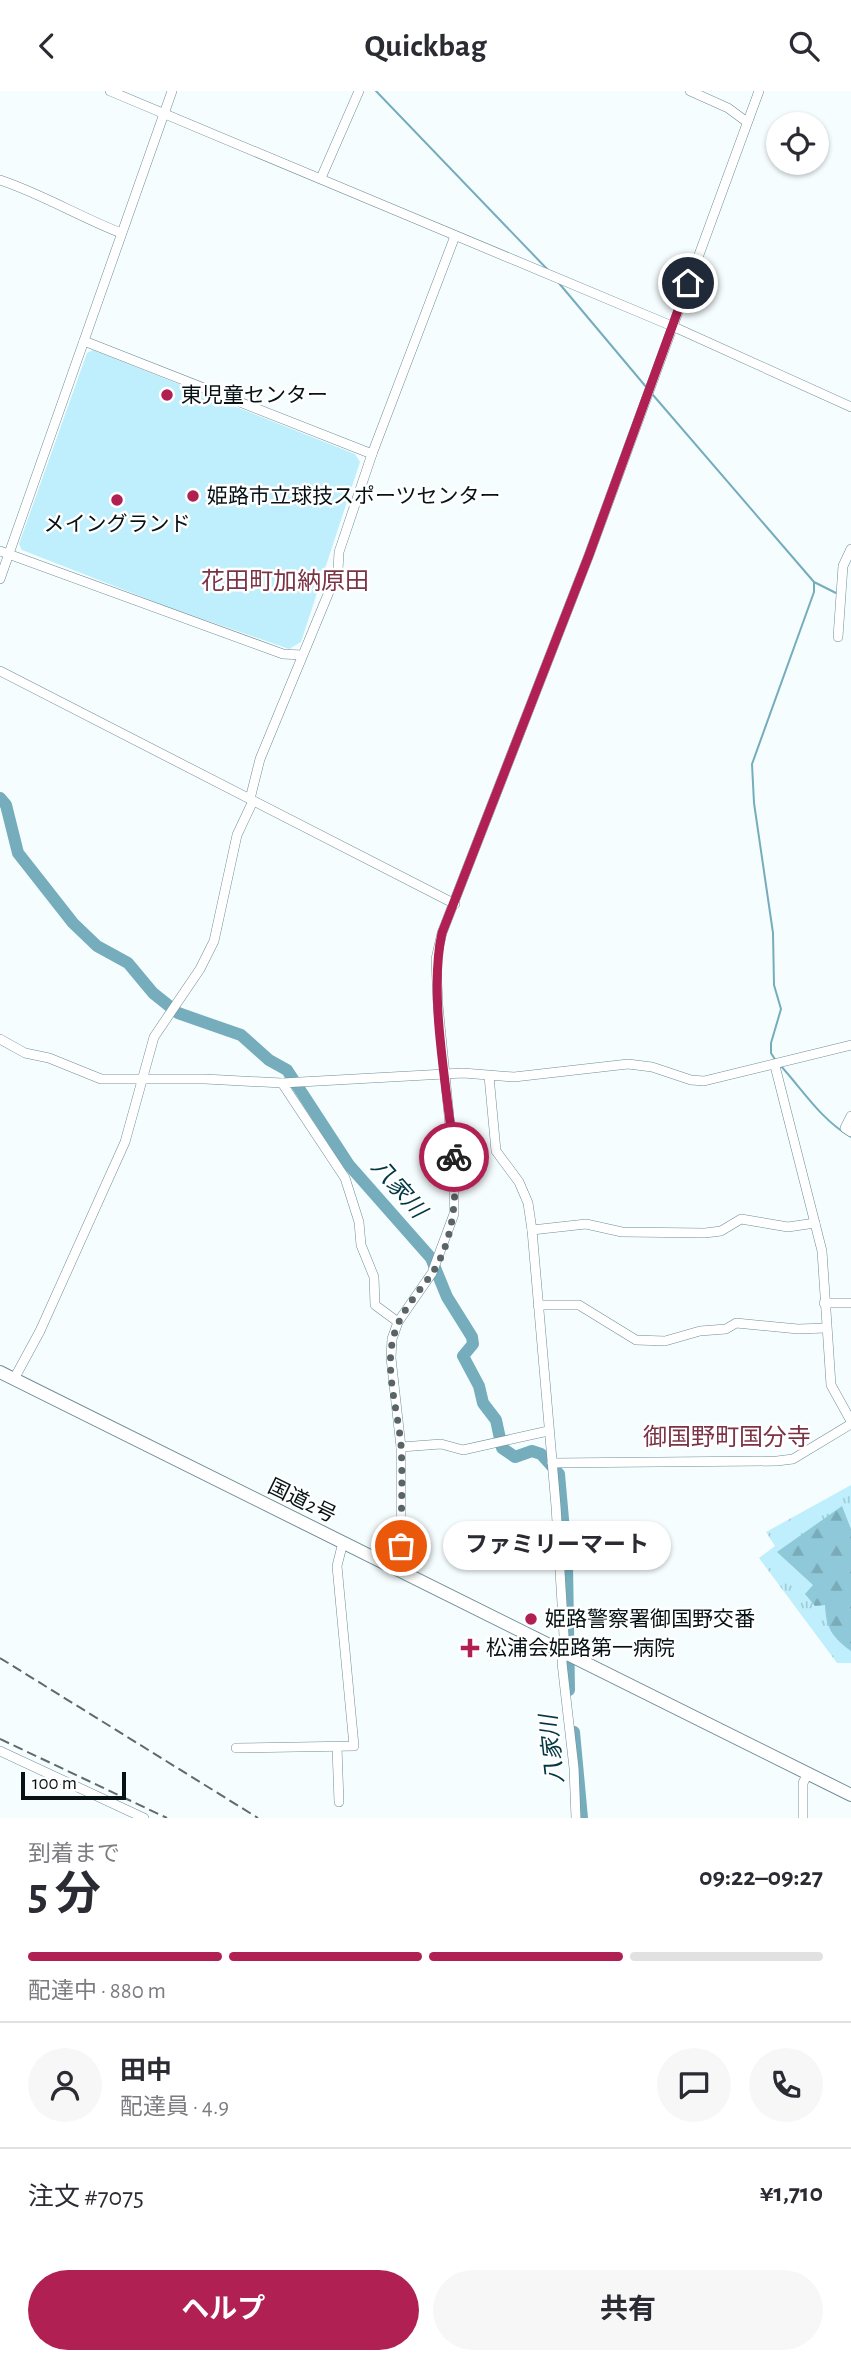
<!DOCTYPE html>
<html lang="ja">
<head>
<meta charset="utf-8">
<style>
  :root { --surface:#fff; --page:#f7f7f7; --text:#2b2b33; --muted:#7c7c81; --line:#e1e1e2; --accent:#b02052 }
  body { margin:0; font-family:"Alegreya Sans","Noto Sans JP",sans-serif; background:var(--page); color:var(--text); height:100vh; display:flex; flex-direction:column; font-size:26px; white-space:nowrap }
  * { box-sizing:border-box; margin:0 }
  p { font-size:23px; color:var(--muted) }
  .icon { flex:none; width:38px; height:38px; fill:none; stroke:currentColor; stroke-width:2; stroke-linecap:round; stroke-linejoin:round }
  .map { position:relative; height:1727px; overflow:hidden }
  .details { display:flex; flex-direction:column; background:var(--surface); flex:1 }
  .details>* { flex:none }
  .buttons { position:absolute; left:766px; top:21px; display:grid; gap:14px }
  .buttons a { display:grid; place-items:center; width:63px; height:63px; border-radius:50%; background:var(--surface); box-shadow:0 2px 5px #0004; font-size:35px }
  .scale { position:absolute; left:21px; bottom:18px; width:105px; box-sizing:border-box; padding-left:7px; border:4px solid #061215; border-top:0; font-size:19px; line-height:24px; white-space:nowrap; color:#061215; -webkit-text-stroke:5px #fff; paint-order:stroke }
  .pin { position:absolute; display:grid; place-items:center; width:60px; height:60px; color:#fff; margin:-30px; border:4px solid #fff; border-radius:50%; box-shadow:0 2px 7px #0007 }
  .courier { position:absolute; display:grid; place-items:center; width:70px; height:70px; margin:-35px; border:5px solid #b02052; border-radius:50%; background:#fff; color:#222; box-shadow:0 2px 9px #0007 }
  .bubble { position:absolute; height:49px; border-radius:24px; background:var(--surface); box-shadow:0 2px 5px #0004; font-size:23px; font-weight:700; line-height:49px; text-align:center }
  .head em { font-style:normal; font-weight:700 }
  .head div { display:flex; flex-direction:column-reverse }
  .head { display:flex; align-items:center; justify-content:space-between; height:119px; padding:0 28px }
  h1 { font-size:46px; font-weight:700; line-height:52px }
  .bar { display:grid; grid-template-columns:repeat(4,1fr); gap:10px 7px; align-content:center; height:84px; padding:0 28px }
  .bar i { height:9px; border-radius:5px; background:var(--line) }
  .bar .on { background:var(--accent) }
  .bar p { grid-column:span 4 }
  .line { display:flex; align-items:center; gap:18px; padding:0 28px; border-top:2px solid var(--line) }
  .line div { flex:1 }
  .round { display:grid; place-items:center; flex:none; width:74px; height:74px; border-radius:37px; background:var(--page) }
  .primary-button { display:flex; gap:14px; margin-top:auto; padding:14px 28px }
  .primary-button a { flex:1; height:80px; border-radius:42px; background:var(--accent); color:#fff; font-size:28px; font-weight:700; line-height:80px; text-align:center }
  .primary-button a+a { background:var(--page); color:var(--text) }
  header { display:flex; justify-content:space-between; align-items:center; height:91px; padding:0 28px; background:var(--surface); font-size:32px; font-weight:700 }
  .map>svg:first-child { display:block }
  .grass { fill:url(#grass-tufts) }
  .forest { fill:url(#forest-firs) }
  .garden { fill:#bfeffc }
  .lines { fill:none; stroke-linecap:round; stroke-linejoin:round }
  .stream { stroke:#75adbd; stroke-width:2 }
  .river { stroke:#75adbd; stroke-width:12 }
  .minor-casing { stroke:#6f8e97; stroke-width:10 }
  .highway-casing { stroke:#6f8e97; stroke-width:14 }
  .minor { stroke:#fff; stroke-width:9 }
  .highway { stroke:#fff; stroke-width:12 }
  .rail { stroke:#606a6c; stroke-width:2; stroke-dasharray:10 5; stroke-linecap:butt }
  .done { stroke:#5a6467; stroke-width:7; stroke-dasharray:0 12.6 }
  .route { stroke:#b02052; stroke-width:9 }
  .poi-dot { fill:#b02052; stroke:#fff; stroke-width:2.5 }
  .labels { text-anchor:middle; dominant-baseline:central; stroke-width:5; stroke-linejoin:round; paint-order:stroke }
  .poi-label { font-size:21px; fill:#061215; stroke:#fff; text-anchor:start }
  .street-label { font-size:21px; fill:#061215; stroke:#fff }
  .water-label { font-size:23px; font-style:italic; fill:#013844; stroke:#fff }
  .quarter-label { font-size:24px; fill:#7b3445; stroke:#fff }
</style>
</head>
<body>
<header><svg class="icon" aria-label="back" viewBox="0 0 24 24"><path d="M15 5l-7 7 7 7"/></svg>Quickbag<svg class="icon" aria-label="search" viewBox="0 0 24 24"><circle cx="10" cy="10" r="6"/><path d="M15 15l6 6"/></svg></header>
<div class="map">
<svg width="851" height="1727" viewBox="0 0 851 1727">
  <defs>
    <pattern id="grass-tufts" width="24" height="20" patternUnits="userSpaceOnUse" patternTransform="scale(1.75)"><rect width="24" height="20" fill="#bfeffc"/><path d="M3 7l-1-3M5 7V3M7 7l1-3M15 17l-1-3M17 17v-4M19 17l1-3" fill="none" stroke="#a3ccd7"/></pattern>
    <pattern id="forest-firs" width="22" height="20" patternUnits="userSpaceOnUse" patternTransform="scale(1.75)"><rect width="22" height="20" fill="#8fc8d8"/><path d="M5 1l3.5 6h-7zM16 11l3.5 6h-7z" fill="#7aabb8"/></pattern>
  </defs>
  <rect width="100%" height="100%" fill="#f6fdff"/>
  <!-- grass -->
  <path class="grass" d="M851,1394V1572H837L759,1467L775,1455L766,1441Z"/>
  <!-- forest -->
  <path class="forest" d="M842,1415L851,1438V1560C832,1546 826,1537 825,1514L815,1515L805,1503L813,1494L777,1461Z"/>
  <!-- garden -->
  <path class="garden" d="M93,259L355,363L360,371L301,551L289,558L168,516L22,459L19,453L87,262Z"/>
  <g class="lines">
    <!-- stream -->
    <g class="stream">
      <path d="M376,0L548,179"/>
      <path d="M558,191L647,297"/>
      <path d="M653,304L814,491L838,503"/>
      <path d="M776,970L771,962V952L781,918L774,894L773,842L754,712L752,673L814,501V492"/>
      <path d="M780,974C803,999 821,1029 851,1046"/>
    </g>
    <!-- river -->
    <g class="river">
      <path d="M0,707L6,714L18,762L73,832L97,855L128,872L153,902L178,922L241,944L269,969L287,979L349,1074L431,1167L447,1206L472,1246L473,1253L463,1265L479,1295L483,1312L496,1329L502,1357L515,1366L532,1360L541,1363L559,1383L567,1473L569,1599"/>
      <path d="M574,1641L582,1727"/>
    </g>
    <!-- minor casing -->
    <g class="minor-casing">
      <g id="minor">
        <path d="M110,0L672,235L851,316"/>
        <path d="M690,0L728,17L747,31"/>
        <path d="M321,87L359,0"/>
        <path d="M0,89C42,103 80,126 121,142"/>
        <path d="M84,250L372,363"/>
        <path d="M0,460L283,563L302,564"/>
        <path d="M0,488L172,0"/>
        <path d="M838,546L843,475L851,458"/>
        <path d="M0,580L455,813"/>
        <path d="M250,708L260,668L338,479L339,461L372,363L455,145"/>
        <path d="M0,948L25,962L49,967L101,988H205L282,992L463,982L514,986L628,973L652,976L691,989L704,990L851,954"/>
        <path d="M775,975L822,1160L831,1294L851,1330"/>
        <path d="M489,985L496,1060L519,1091L528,1112L532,1139L556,1415L564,1545L562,1572L574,1677L576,1727"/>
        <path d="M282,992L345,1087L359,1131L361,1154L374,1186L375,1214L398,1231"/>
        <path d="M851,1025L845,1037L851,1041"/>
        <path d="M532,1139L586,1133L622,1141L705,1142L721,1140L741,1128L788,1136L815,1132"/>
        <path d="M824,1212H851"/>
        <path d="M538,1214H579L636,1249L665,1250L700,1240L726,1238L736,1232L798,1238L826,1237"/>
        <path d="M14,1288L40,1240L125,1051L154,946L200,878L214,850L237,744L253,710"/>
        <path d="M401,1356L441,1353L463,1359L548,1340"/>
        <path d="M552,1372L777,1370L793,1368L851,1333"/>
        <path d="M401,1480V1356L391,1267L392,1248L398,1231L432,1182L454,1123V1075L438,914L436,868L442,842L589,464L759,0"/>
        <path d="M337,1656L339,1711"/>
        <path d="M236,1657L354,1655L337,1475L343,1451"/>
        <path d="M0,1660L144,1727"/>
        <path d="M803,1727V1692L808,1682"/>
      </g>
    </g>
    <!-- highway casing -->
    <g class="highway-casing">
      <path id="highway" d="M0,1281L851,1704"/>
    </g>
    <!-- minor -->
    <use href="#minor" class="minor"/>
    <!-- highway -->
    <use href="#highway" class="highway"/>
    <!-- rail -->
    <g class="rail">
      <path d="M0,1567L258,1727"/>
      <path d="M0,1648L167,1727"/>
    </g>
  </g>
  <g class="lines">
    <!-- done -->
    <path class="done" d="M401,1455C401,1421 403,1387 401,1354C398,1320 385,1281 393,1248C398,1224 417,1203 431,1184C454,1150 457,1106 454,1066"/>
    <!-- route -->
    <path class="route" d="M454,1066C448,1001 428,904 442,842L589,464L688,192"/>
  </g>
  <!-- markers -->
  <g class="poi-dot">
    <circle cx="167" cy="304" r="7"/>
    <circle cx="193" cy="405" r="7"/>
    <circle cx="117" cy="409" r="7"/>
    <circle cx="531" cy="1528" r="7"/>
    <path d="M466.5 1546.5h7v7h7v7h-7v7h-7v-7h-7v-7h7z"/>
  </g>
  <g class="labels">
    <!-- poi labels -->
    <g class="poi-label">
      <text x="181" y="304">東児童センター</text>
      <text x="207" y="405">姫路市立球技スポーツセンター</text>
      <text x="117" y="433" text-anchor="middle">メイングランド</text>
      <text x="545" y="1528">姫路警察署御国野交番</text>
      <text x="486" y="1557">松浦会姫路第一病院</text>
    </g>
    <!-- street labels -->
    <g class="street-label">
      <text transform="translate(302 1410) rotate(26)">国道2号</text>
    </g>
    <!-- water labels -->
    <g class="water-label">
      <text transform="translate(398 1098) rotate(49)">八家川</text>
      <text transform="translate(553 1658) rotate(-96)">八家川</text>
    </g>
    <!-- quarter labels -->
    <g class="quarter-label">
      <text x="285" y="491">花田町加納原田</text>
      <text x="727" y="1347">御国野町国分寺</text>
    </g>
  </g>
</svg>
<div class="buttons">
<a><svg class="icon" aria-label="locate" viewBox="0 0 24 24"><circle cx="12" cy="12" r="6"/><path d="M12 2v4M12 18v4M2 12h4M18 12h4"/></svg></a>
</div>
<div class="scale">100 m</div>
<div class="pin" style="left:401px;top:1455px;background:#ea580c"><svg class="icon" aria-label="bag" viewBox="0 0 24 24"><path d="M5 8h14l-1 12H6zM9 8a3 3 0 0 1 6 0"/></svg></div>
<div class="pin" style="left:688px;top:192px;background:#1f2937"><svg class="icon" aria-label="home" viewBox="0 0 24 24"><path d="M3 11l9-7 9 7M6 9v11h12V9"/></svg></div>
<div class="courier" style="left:454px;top:1066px"><svg class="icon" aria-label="bike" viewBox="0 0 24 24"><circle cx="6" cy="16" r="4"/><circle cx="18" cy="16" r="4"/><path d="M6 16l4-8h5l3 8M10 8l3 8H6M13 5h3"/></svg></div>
<div class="bubble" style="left:443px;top:1430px;width:228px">ファミリーマート</div>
</div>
<section class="details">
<div class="head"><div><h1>5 分</h1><p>到着まで</p></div><em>09:22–09:27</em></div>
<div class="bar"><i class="on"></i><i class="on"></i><i class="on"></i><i></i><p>配達中 · 880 m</p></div>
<div class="line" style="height:126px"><a class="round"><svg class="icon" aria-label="person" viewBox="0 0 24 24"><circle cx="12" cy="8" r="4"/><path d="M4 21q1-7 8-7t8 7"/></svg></a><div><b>田中</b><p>配達員 · 4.9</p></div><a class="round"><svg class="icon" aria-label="chat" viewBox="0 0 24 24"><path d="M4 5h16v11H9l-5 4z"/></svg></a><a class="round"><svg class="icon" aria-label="phone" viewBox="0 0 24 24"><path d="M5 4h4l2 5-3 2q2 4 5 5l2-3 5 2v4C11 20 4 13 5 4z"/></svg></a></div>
<div class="line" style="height:91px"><div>注文 #7075</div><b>¥1,710</b></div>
<div class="primary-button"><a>ヘルプ</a><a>共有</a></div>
</section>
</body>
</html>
